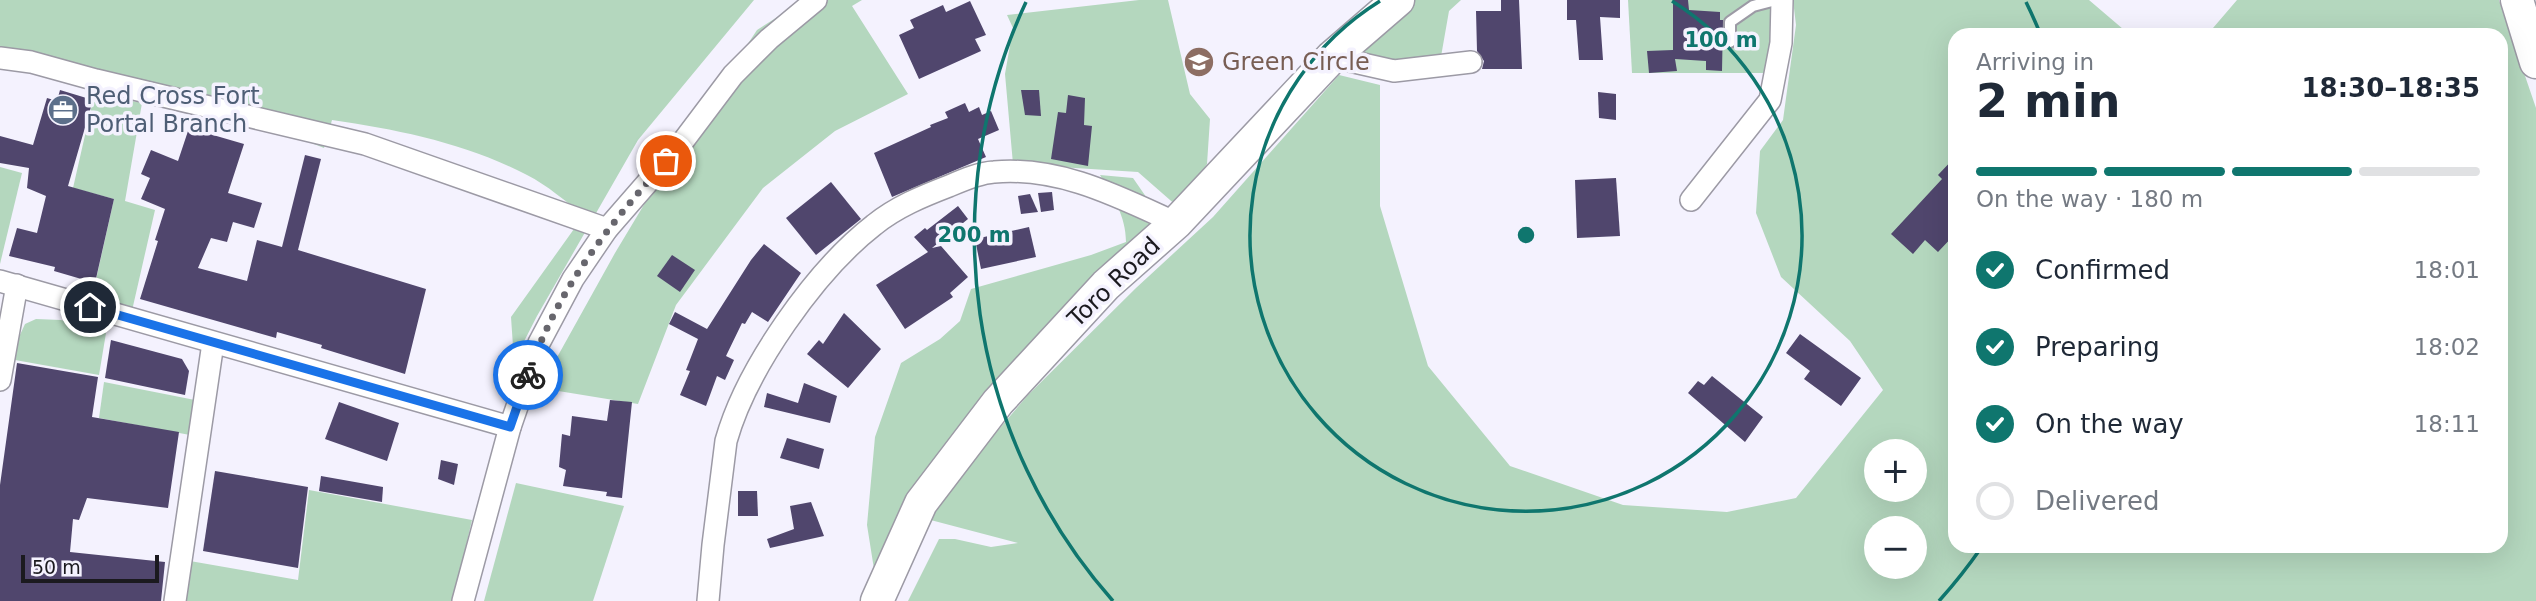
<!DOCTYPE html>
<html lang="en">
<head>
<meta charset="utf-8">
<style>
  :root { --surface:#fff; --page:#f6f6f7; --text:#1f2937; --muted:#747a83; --line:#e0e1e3; --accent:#0f766e }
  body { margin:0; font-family:"DejaVu Sans",sans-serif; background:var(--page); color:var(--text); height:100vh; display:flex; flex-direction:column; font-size:26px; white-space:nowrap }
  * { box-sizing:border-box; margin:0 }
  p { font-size:23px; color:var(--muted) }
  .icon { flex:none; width:38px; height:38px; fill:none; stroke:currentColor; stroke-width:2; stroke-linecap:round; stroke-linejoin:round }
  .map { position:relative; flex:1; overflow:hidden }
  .details { position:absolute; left:1948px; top:28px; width:560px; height:525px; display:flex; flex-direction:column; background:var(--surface); border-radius:21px; box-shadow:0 7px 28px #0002 }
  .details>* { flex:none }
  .tools { position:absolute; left:1864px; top:439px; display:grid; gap:14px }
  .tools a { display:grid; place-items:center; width:63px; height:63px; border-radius:50%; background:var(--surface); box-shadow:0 7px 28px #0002; font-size:35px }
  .scale { position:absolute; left:21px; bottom:18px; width:138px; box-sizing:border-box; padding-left:7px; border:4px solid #1b1a1f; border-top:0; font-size:19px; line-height:24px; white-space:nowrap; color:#1b1a1f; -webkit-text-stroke:5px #f4f2fe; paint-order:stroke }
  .pin { position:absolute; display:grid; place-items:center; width:60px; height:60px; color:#fff; margin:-30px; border:4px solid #fff; border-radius:50%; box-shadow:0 2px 7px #0007 }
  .courier { position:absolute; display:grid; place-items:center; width:70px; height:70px; margin:-35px; border:5px solid #1a73e8; border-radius:50%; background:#fff; color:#222; box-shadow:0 2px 9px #0007 }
  .head em { font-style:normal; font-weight:700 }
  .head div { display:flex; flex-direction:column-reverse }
  .head { display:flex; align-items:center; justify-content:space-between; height:119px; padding:0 28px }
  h1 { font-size:46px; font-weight:700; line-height:52px }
  .bar { display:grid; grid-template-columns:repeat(4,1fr); gap:10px 7px; align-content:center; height:84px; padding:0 28px }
  .bar i { height:9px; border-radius:5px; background:var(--line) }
  .bar .on { background:var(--accent) }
  .bar p { grid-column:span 4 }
  ol { padding:0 28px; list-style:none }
  li { display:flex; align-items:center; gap:21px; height:77px }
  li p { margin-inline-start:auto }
  li .icon { padding:7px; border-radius:50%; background:var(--accent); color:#fff; stroke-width:4 }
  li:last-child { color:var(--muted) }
  li i { width:38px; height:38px; border:4px solid var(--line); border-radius:50% }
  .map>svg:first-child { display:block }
  .green { fill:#b4d7be; fill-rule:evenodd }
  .building { fill:#50466d }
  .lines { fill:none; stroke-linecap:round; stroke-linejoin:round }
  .service-casing { stroke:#9c9aa5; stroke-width:14 }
  .minor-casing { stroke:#9c9aa5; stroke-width:24 }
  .secondary-casing { stroke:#9c9aa5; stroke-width:35 }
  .service { stroke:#fff; stroke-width:10 }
  .minor { stroke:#fff; stroke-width:21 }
  .secondary { stroke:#fff; stroke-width:32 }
  .done { stroke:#67666d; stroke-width:7; stroke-dasharray:0 12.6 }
  .route { stroke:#1a73e8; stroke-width:9 }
  .ring { fill:none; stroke:#0f766e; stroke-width:3.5 }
  .labels { text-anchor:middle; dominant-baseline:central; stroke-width:7; stroke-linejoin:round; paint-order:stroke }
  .education-label { font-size:24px; fill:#785e54; stroke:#f4f2fe; text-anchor:start }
  .service-label { font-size:24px; fill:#4e5e75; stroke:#f4f2fe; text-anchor:start }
  .street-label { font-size:24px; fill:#1b1a1f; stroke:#f4f2fe }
  .centre { fill:#0f766e; stroke:#f4f2fe; stroke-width:3.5 }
  .ring-label { font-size:21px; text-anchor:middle; font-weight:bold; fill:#0f766e; stroke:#f4f2fe; stroke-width:7; stroke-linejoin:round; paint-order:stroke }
</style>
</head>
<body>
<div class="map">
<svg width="2536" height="601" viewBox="0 0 2536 601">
  <rect width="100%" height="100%" fill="#f4f2fe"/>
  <!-- green -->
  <g class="green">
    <path d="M0,0H754L638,140L537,316L514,361L511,317L584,215C566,202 547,185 527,175C465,143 400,130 332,120L324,148L281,131L40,68H0Z"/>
    <path d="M804,0H862L852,6L908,94L835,131L763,188L676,305L638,404L540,388L615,253L669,163L757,30Z"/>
    <path d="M1139,0H1168L1190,94L1210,119L1207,164L1178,207L1138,172L1013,164L1005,74L1013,28L1007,15Z"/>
    <path d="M1409,0H1461L1449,11L1439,68L1349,64Z"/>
    <path d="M1628,0H1771L1775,22L1765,73H1632Z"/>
    <path d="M1793,0H2089L2130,35H1955V546H2501V35H2207L2237,0H2499L2536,108V601H908L939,539H955L991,547L1018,543L923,518L1028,395L1136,288L1213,217L1339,75L1380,85V206L1428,366L1510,466L1623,505L1727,512L1796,498L1883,390L1850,341L1781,277L1756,213L1760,151L1783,120L1796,25ZM1876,452H1914V490H1876ZM1876,528H1914V567H1876Z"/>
    <path d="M117,98L142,103L125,201L155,210L131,315L91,302L114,199L73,188L93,100Z"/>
    <path d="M0,167L22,173L0,264Z"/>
    <path d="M1100,175L1133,178L1169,230L1016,386L877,588L867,525L875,437L901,363L940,339L960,321L971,289L1091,255L1126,242C1126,216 1113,197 1100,175Z"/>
    <path d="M36,319L61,320L106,333L99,375L15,360L19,337L25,324Z"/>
    <path d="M104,382L195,400L190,435L99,418Z"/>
    <path d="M516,483L624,506L593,601H484Z"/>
    <path d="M309,490L472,520L453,601H185L190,561L298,580Z"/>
  </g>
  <!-- building -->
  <g class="building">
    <path d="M1501,0H1519L1522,69H1482L1484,61L1477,51L1476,11H1501Z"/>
    <path d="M1567,0H1620V18L1600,17L1603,60H1579L1576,20H1567Z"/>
    <path d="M1673,0H1688L1689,10L1720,12V20H1723L1722,71L1706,70V61L1675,59L1677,71L1649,73L1647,51L1673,50Z"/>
    <path d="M970,1L986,35L975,39L981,51L919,79L899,35L914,28L910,20L943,5L946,12Z"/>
    <path d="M60,90L93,100L68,186L114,199L95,283L54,271L55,267L9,256L17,228L37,233L46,196L27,188L29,168L0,163V136L33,145L47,98L57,101Z"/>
    <path d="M1021,90H1039L1041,116L1025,115Z"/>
    <path d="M1598,92L1616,94V120L1599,118Z"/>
    <path d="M1068,95L1085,98L1084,125L1092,126L1088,166L1051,159L1058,112L1066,113Z"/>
    <path d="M965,103L969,112L979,107L982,115L991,111L999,130L978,139L986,157L892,197L874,153L931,127L930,125L948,118L945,112Z"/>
    <path d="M189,128L244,144L228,193L262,203L254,228L233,222L227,242L211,238L198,268L247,281L257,240L282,247L305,155L321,159L298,250L426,289L405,374L321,348L322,345L277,332L276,338L140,299L158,241L155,240L165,209L141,199L150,178L141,174L151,150L178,161Z"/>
    <path d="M1955,157V234L1938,252L1925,240L1913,254L1891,234L1942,179L1938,175Z"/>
    <path d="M1616,178L1620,236L1577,238L1575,180Z"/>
    <path d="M831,182L861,219L816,255L786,218Z"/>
    <path d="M1052,192L1054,210L1041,212L1038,193Z"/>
    <path d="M1030,194L1038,212L1021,214L1018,196Z"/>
    <path d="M958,206L968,219L932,248L941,246L968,277L950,293L953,297L905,329L876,285L928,252L914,237L925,228L927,230Z"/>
    <path d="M1029,227L1036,257L981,269L975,239Z"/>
    <path d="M764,244L801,273L768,322L752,312L745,324L742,323L726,356L734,360L725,380L717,376L706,406L680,395L690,371L686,370L698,339L669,324L675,312L707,329L751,260Z"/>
    <path d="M672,255L695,270L680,292L657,276Z"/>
    <path d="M844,313L881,349L848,388L807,354L819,340L823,344Z"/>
    <path d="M1800,334L1861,378L1841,406L1804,379L1810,371L1786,353Z"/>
    <path d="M111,340L182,359L189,371L185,395L105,378Z"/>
    <path d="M17,363L98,377L92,417L179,432L168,508L87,498L79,520L73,519L70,552L165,562L161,601H0V485Z"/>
    <path d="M1712,376L1763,417L1745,442L1688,393L1698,381L1704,385Z"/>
    <path d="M804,383L837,396L830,423L764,407L767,393L798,403Z"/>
    <path d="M610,400L632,402L622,498L606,496L607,492L563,486L566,470L559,467L562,434L570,436L572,416L607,421Z"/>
    <path d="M339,402L399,423L387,461L325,439Z"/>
    <path d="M787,438L824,449L819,469L780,458Z"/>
    <path d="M441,460L458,464L454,485L438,479Z"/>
    <path d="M215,471L308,487L298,568L203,551Z"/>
    <path d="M321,476L383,487L382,502L319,491Z"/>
    <path d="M738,491H757L758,516H738Z"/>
    <path d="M811,502L824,536L770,548L767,539L794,529L790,506Z"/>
  </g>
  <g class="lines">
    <!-- service casing -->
    <g class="service-casing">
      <path id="service" d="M1730,42V22L1753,6L1776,0"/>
    </g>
    <!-- minor casing -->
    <g class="minor-casing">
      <g id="minor">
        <path d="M1332,57L1394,71L1471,62"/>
        <path d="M0,58L31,62L96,80L365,144L607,229"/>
        <path d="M1691,200L1770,100L1781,43L1782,0"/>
        <path d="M0,281L510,427"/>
        <path d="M0,380L17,285"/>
        <path d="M175,601L213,343"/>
        <path d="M463,601L510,427L539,343L573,279L607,229L681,144L733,75L769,39L816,0"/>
        <path d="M708,601L713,545L726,441C746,369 815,271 874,225C896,207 923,196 949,186C963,180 979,173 994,172C1060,166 1119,197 1176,223"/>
      </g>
    </g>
    <!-- secondary casing -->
    <g class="secondary-casing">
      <g id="secondary">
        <path d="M2517,0L2536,62"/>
        <path d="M877,601L921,503L998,402L1106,285L1176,223L1332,57L1398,0"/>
      </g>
    </g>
    <!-- service -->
    <use href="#service" class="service"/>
    <!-- minor -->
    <use href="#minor" class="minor"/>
    <!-- secondary -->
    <use href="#secondary" class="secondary"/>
  </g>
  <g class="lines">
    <!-- done -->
    <path class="done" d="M528,375C558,288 606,229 666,161"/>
    <!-- route -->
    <path class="route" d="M90,307L510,427L528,375"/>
  </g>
  <!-- distance rings -->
  <g class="ring">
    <path d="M1672 1A276 276 0 1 1 1380 1"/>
    <path d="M1981 548A552 552 0 0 1 1939 601M1113 601A552 552 0 0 1 1026 2M2026 2A552 552 0 0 1 2040 33"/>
  </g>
  <!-- icons -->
  <defs>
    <g id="school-disc" transform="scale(1.575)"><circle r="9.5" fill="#8d6e63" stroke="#f4f2fe"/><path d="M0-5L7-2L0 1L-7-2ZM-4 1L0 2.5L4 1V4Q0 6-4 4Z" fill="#fff"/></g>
    <g id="office-disc" transform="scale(1.575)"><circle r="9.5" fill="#5c6f8a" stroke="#f4f2fe"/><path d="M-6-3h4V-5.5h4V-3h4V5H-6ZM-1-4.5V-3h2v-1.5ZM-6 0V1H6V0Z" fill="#fff"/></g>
  </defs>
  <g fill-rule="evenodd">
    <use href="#school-disc" x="1199" y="62"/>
    <use href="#office-disc" x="63" y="110"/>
  </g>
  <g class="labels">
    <!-- education labels -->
    <g class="education-label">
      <text x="1222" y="62">Green Circle</text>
    </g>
    <!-- service labels -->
    <g class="service-label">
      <text x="86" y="96">Red Cross Fort<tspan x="86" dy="28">Portal Branch</tspan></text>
    </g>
    <!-- street labels -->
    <g class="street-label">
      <text transform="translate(1114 282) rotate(-44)">Toro Road</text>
    </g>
  </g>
  <circle cx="1526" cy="235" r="10" class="centre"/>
  <g class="ring-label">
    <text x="1721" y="47">100 m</text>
    <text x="974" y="242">200 m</text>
  </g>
</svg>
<div class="tools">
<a>+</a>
<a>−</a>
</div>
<div class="scale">50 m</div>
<div class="pin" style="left:666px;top:161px;background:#ea580c"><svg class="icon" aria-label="bag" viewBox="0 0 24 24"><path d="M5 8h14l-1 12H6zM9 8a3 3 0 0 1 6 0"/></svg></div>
<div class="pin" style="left:90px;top:307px;background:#1f2937"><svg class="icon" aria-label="home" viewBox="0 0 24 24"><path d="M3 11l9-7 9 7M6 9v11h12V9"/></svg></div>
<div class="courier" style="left:528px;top:375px"><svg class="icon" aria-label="bike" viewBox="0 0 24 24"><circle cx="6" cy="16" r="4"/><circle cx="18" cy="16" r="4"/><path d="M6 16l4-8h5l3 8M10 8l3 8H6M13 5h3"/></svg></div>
<section class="details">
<div class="head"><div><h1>2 min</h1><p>Arriving in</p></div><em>18:30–18:35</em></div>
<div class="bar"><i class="on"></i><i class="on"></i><i class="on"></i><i></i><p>On the way · 180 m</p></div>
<ol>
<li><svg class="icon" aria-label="check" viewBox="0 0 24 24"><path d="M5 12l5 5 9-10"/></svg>Confirmed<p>18:01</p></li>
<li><svg class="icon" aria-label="check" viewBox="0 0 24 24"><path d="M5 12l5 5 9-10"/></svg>Preparing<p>18:02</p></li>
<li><svg class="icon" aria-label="check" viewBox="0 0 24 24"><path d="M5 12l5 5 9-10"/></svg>On the way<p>18:11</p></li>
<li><i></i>Delivered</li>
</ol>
</section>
</div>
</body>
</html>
